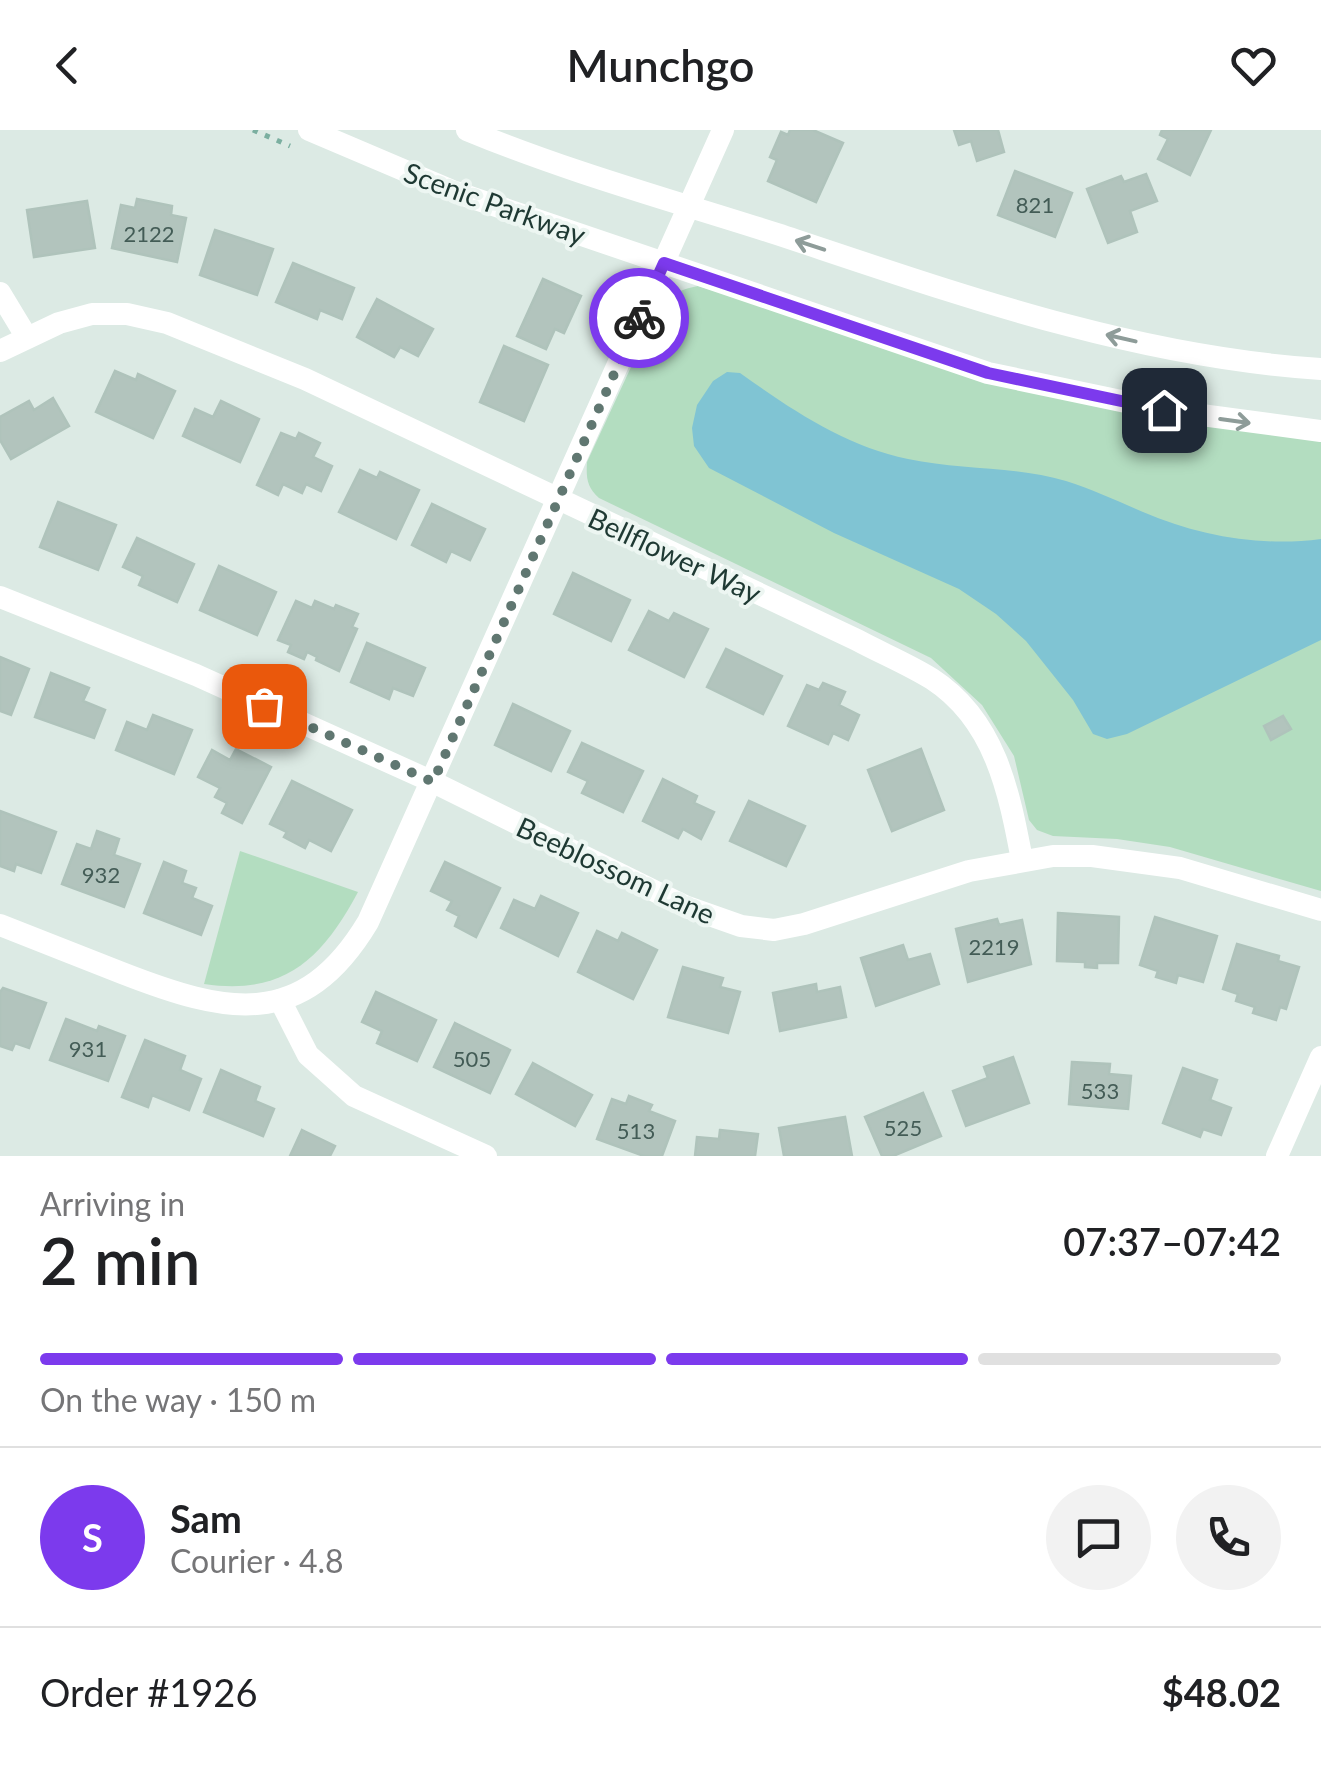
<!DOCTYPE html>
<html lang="en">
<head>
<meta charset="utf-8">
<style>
  :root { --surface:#fff; --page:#f2f2f2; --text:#202124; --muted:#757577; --line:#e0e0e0; --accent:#7c3aed }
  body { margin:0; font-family:Lato,sans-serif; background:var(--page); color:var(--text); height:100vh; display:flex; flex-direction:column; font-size:38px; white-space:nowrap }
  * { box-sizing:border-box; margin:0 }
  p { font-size:32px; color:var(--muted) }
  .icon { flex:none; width:55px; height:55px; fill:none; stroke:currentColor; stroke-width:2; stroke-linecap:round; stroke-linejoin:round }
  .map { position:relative; height:1026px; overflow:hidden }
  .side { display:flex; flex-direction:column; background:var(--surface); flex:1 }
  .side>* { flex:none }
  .pin { position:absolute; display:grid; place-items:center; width:85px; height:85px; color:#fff; margin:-42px; border-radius:20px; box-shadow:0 5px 15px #0006 }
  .courier { position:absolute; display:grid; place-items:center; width:100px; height:100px; margin:-50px; border:8px solid #7c3aed; border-radius:50%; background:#fff; color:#222; box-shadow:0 2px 12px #0007 }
  .head em { font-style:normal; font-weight:600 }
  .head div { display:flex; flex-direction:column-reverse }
  .head { display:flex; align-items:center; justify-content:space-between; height:170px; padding:0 40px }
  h1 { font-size:65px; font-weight:600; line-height:75px }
  .bar { display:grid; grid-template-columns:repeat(4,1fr); gap:15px 10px; align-content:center; height:120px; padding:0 40px }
  .bar i { height:12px; border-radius:8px; background:var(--line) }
  .bar .current { background:var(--accent) }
  .bar p { grid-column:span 4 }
  .line { display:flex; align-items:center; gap:25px; padding:0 40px; border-top:2px solid var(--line) }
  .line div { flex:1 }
  .round { display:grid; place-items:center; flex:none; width:105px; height:105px; border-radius:52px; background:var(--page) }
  header { display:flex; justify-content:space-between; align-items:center; height:130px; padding:0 40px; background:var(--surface); font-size:45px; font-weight:600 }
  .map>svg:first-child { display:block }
  .green { fill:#b3ddc0 }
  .water { fill:#80c4d3 }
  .building { fill:#b2c4bd; stroke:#afc3bb; stroke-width:2.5 }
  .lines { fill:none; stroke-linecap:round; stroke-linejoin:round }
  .path { stroke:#7bafa0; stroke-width:5; stroke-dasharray:5 8; stroke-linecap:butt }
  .street { stroke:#fff; stroke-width:22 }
  .oneway { stroke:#8e9c99 }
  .done { stroke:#607771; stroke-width:10; stroke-dasharray:0 18 }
  .route { stroke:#7c3aed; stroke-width:12 }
  .labels { text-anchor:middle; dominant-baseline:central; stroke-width:8; stroke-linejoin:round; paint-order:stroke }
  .number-label { font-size:22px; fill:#435c56 }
  .street-label { font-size:28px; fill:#1e3933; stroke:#edf6f2 }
</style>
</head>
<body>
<header><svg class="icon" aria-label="back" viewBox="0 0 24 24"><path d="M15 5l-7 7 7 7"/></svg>Munchgo<svg class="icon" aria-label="heart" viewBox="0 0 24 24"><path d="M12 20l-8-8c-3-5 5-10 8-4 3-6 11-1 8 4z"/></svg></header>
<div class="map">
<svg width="1321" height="1026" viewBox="0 0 1321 1026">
  <rect width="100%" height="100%" fill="#dceae4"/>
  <!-- green -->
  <g class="green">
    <path d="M698,156L1031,257L1321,306V761L1170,717L1117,709L1053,706L1037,700L1029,690L1014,626L982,575L931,528L599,368C587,357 586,348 587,332L657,181C668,164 679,160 698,156Z"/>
    <path d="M240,721L358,762C322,829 284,866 204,854Z"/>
  </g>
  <!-- water -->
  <path class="water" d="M727,242L740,243C792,280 845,316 908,329C960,340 1014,336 1066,351C1092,359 1117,371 1143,382C1199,406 1261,417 1321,409V510L1127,604L1107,609L1093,604L1073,570L1026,511L996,484L959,459L834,403L709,338L694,316L692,298L697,275L713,251Z"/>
  <!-- building -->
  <g class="building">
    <path d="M790,0H813L843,13L816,72L768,51L777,30L770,27L781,2L788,5Z"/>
    <path d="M954,0H998L1004,22L977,31L971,11L959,15Z"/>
    <path d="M1162,0H1211L1190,45L1158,29L1168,9L1160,5Z"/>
    <path d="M1015,41L1072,63L1055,107L998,85Z"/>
    <path d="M1146,44L1157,71L1130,81L1137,102L1108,113L1087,59L1121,46L1124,52Z"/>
    <path d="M137,69L172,76L171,85L186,88L177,132L112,118L121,75L135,78Z"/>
    <path d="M87,71L95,118L34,127L27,80Z"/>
    <path d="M215,100L273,119L257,165L200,145Z"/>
    <path d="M293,133L354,158L342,189L320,180L317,189L276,172Z"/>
    <path d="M543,149L581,166L564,203L555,199L546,219L517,206Z"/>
    <path d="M377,169L433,199L418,226L400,217L394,227L357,207Z"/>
    <path d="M504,216L548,235L524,291L480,272Z"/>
    <path d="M115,241L136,250L138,244L175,261L153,308L96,282Z"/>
    <path d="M53,268L69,296L11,329L0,310V287L29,271L34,280Z"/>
    <path d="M221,271L259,289L240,332L183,306L195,279L213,287Z"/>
    <path d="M281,303L296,309L299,303L320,313L313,327L332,336L321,361L306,354L302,363L283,354L278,365L257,355Z"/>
    <path d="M360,340L377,348L380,342L419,360L396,409L339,382Z"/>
    <path d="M58,372L116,395L98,440L40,417Z"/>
    <path d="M432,374L485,399L470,430L451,421L446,432L412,415Z"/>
    <path d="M137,408L194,434L177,472L139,455L143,446L123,437Z"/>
    <path d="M219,436L276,462L257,505L200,480Z"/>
    <path d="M573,443L630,470L611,511L554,484Z"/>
    <path d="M296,471L312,478L315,471L334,479L336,475L358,484L352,497L357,499L339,541L316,530L317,527L307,522L304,529L288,522L291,515L278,510Z"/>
    <path d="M649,481L669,491L674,483L708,499L684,547L629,520Z"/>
    <path d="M367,513L425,538L413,566L393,558L389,569L351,552Z"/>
    <path d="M726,519L782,546L763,584L707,557Z"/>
    <path d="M0,527L29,539L11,585L0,581Z"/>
    <path d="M51,543L89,558L83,571L105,580L94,608L35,587Z"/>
    <path d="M823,553L845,562L839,575L859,585L848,610L833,603L828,614L788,596L807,555L819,560Z"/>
    <path d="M513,574L570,601L551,641L495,615Z"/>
    <path d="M153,585L192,600L174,644L116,620L127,592L147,600Z"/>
    <path d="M1283,586L1291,599L1271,610L1264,596Z"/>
    <path d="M582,613L643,641L623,682L582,663L588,651L568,642Z"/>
    <path d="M236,619L271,637L242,693L222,683L227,673L215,667L220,658L198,647L212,620L230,630Z"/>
    <path d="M921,619L944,680L892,701L868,640Z"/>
    <path d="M663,649L697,666L694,673L714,682L701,709L683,699L678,708L643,691Z"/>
    <path d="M292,651L352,680L331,721L309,710L305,718L284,707L287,702L270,694Z"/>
    <path d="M749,671L805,696L786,736L730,711Z"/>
    <path d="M0,681L56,702L41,743L16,734L14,741L0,736Z"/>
    <path d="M97,701L119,709L114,725L140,734L124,777L62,754L77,714L91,719Z"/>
    <path d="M164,732L186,741L182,753L196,758L192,768L212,776L201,805L144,783Z"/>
    <path d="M445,732L500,758L476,807L455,796L459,786L447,780L452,771L431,761Z"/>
    <path d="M541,766L578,783L558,826L501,798L514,770L535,779Z"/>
    <path d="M1058,783L1119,787L1118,833H1097V838L1085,837V832L1057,831Z"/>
    <path d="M1155,787L1217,806L1203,852L1178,845L1176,853L1156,847L1158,841L1140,835Z"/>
    <path d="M997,789L999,795L1022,790L1031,834L968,852L956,799Z"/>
    <path d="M597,801L618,811L622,803L657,820L633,869L578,842Z"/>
    <path d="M1237,814L1279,826L1278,831L1299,837L1286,879L1280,877L1276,890L1253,883L1255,877L1236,871L1238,864L1223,859Z"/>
    <path d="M903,815L908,830L930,824L939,854L876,876L861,828Z"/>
    <path d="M683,837L723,848L720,857L740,862L728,903L668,887Z"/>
    <path d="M816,854L817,862L840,857L846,887L780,901L773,863Z"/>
    <path d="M3,858L46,873L29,918L15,913L12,920L0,916V862Z"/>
    <path d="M376,862L436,890L417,931L377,913L382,901L362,892Z"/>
    <path d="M66,889L97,901L99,896L125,906L108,951L50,930Z"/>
    <path d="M455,893L510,920L490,963L434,937Z"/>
    <path d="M145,910L185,926L180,940L201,949L189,980L152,965L148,977L122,967Z"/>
    <path d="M1013,927L1029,973L966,996L953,961L988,948L984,937Z"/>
    <path d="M1072,932L1110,934L1109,944L1131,946L1128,979L1069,974Z"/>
    <path d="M533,933L592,965L575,996L516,964Z"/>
    <path d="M1183,938L1217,950L1210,970L1231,978L1221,1005L1203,999L1200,1007L1163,993Z"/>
    <path d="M221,940L260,957L255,971L274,979L263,1006L204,982Z"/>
    <path d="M923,963L941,1006L893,1026H882L865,987Z"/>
    <path d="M629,966L652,975L649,981L675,991L662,1026H644L597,1009L612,969L626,974Z"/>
    <path d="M845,987L852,1026H784L779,998Z"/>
    <path d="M302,1000L335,1016L330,1026H290Z"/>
    <path d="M720,1000L758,1004L755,1026H695L697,1007L719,1009Z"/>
  </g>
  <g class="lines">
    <!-- path -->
    <path class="path" d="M253,0L290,16"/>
    <!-- street -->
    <g class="street">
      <path d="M309,0L455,62L988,243L1164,280L1321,301"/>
      <path d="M467,0C568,42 674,71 777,104C955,163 1132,227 1321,239"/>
      <path d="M0,163L26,206"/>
      <path d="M0,221L59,193L92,184H127L167,193L305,249L857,510C881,523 908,534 932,549C995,590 1009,661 1022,730"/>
      <path d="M0,467L196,545L433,652L687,777L741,796L774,800L804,794L969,741L1053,726H1092L1180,738L1321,780"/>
      <path d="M0,795C41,811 81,827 122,843C225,883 302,902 368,792L723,0"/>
      <path d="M280,870L308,925L354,966L486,1026"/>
      <path d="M1277,1026L1321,927"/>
    </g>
  </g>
  <!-- one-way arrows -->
  <defs><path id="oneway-shaft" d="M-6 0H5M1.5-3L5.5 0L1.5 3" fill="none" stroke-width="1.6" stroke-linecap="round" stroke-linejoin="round" transform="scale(2.5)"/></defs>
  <g class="oneway">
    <use href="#oneway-shaft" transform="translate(810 115) rotate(-162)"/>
    <use href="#oneway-shaft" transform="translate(1121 208) rotate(-167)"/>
    <use href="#oneway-shaft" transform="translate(1235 291) rotate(8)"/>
  </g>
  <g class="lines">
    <!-- done -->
    <path class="done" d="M264,576L433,652L639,188"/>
    <!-- route -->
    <path class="route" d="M639,188L664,133L988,243L1164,280"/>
  </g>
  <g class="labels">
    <!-- number labels -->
    <g class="number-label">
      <text x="1035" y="74">821</text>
      <text x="149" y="103">2122</text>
      <text x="101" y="744">932</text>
      <text x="994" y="816">2219</text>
      <text x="88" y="918">931</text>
      <text x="472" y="928">505</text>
      <text x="1100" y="960">533</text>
      <text x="903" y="997">525</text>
      <text x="636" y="1000">513</text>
    </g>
    <!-- street labels -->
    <g class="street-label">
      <text transform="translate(495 73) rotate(20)">Scenic Parkway</text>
      <text transform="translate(675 425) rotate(25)">Bellflower Way</text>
      <text transform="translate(616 740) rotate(25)">Beeblossom Lane</text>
    </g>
  </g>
</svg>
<div class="pin" style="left:264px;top:576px;background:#ea580c"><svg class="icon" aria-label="bag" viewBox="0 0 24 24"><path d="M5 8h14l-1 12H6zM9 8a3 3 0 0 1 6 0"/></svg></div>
<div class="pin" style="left:1164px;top:280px;background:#1f2937"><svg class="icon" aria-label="home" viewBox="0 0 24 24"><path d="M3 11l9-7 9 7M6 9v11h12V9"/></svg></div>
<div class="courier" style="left:639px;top:188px"><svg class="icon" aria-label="bike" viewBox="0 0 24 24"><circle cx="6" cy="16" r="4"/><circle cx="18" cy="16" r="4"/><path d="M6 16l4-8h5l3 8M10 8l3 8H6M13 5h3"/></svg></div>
</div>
<section class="side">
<div class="head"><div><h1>2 min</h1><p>Arriving in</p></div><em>07:37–07:42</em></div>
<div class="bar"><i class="current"></i><i class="current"></i><i class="current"></i><i></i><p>On the way · 150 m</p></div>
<div class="line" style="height:180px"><b class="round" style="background:var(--accent);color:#fff">S</b><div><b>Sam</b><p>Courier · 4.8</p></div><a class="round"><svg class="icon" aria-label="chat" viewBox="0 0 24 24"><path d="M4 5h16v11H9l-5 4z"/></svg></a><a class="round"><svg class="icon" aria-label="phone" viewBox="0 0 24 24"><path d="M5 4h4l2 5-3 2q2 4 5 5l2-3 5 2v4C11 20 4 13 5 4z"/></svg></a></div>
<div class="line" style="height:130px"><div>Order #1926</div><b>$48.02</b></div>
</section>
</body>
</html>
